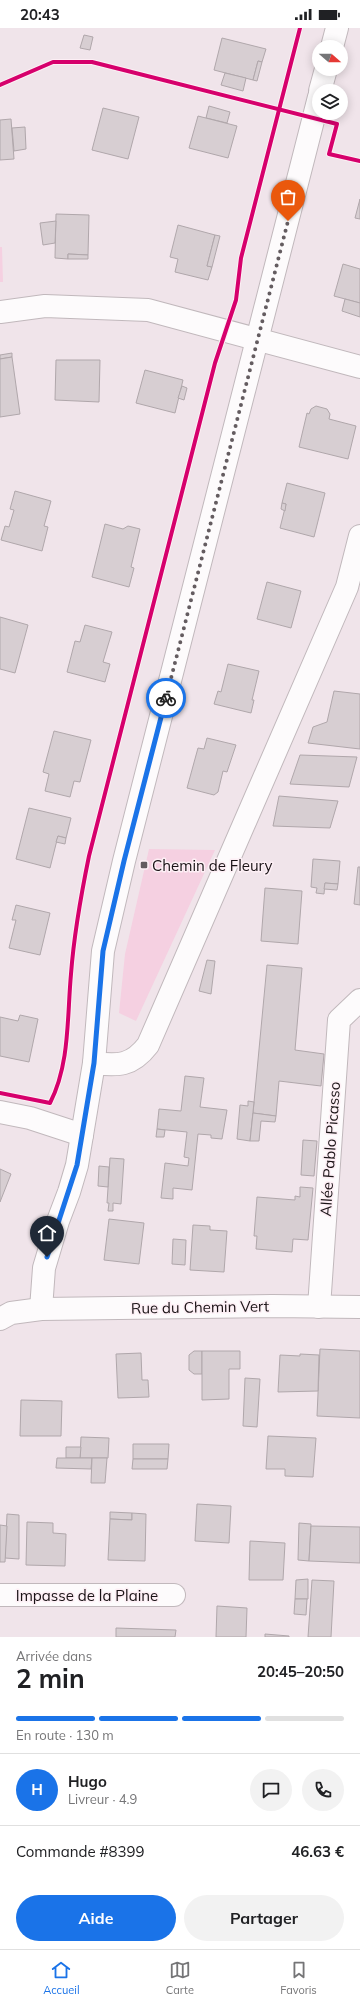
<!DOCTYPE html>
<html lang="fr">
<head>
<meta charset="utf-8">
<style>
  :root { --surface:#fff; --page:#f2f2f2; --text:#202124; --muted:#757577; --line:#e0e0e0; --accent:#1a73e8 }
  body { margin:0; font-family:Mulish,sans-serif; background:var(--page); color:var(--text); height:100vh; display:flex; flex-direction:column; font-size:15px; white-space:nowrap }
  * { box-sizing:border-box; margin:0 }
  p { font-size:13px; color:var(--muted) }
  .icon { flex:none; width:22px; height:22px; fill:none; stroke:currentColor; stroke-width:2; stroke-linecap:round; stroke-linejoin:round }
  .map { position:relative; height:1609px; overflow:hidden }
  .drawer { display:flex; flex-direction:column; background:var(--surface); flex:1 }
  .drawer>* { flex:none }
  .needle { width:26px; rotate:110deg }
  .fabs { position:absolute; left:312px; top:12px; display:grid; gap:8px }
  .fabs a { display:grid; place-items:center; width:36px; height:36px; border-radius:50%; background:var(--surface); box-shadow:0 2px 10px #0003; font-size:20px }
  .pin { position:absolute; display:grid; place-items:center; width:34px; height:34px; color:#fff; margin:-41px -17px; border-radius:50% 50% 50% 0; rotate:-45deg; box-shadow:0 0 4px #0007 }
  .pin .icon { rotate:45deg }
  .courier { position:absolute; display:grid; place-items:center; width:40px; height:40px; margin:-20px; border:3px solid #1a73e8; border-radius:50%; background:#fff; color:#222; box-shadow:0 1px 5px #0007 }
  .headline em { font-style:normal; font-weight:700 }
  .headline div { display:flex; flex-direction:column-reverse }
  .headline { display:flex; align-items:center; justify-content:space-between; height:68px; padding:0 16px }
  h1 { font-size:26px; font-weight:700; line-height:30px }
  .bar { display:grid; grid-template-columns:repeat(4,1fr); gap:6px 4px; align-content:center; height:48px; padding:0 16px }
  .bar i { height:5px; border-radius:3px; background:var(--line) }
  .bar .selected { background:var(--accent) }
  .bar p { grid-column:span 4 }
  .line { display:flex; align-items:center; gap:10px; padding:0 16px; border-top:1px solid var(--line) }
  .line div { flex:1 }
  .round { display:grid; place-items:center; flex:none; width:42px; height:42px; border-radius:21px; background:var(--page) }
  .primary-button { display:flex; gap:8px; margin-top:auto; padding:8px 16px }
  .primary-button a { flex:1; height:46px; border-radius:24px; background:var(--accent); color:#fff; font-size:16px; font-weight:700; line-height:46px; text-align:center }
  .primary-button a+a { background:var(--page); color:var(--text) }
  .status { display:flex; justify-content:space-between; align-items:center; height:28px; padding:0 20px; background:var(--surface); direction:ltr }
  .status svg { height:11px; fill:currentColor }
  .tabs { display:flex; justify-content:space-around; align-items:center; height:56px; border-top:1px solid var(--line); background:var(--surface); font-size:11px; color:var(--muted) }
  .tabs a { display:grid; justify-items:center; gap:2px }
  .tabs .selected { color:var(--accent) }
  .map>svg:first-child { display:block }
  .green { fill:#f5d0e1 }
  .building { fill:#d7ced2; stroke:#b0a7ab }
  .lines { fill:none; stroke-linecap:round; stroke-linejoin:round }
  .minor-casing { stroke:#c1b8bc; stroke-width:24 }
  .tertiary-casing { stroke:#c1b8bc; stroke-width:24 }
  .minor { stroke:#fdfbfc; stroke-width:22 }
  .tertiary { stroke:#fdfbfc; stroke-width:22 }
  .cycleway-casing { stroke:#fdeff5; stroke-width:6 }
  .cycleway { stroke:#d6006c; stroke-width:4 }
  .done { stroke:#645c60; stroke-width:4; stroke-dasharray:0 7.2 }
  .route { stroke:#1a73e8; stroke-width:5 }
  .poi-dot { fill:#645c60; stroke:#fdeff5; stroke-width:1.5 }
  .labels { text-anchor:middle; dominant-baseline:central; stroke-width:3; stroke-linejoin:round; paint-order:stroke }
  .poi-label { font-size:15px; fill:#191215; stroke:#fdeff5; text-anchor:start }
  .street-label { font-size:15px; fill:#191215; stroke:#fdeff5 }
</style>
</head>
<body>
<div class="status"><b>20:43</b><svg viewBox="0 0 49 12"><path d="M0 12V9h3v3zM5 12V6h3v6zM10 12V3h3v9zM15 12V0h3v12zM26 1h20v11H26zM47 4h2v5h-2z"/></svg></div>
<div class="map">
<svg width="360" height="1609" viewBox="0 0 360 1609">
  <rect width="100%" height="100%" fill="#f0e4ea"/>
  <!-- green -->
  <g class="green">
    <path d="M0,219H2L3,254H0Z"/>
    <path d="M149,821L215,822L136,993L119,985L125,926Z"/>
  </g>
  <!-- building -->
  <g class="building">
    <path d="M84,7L93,9L90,22L80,20Z"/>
    <path d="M222,10L266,21L262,34L258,33L253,52L214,42Z"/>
    <path d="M258,33L262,34L257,53L253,52Z"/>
    <path d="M225,45L246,50L243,63L221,57Z"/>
    <path d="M209,78L230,84L227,95L206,90Z"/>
    <path d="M103,80L139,89L128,131L92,122Z"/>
    <path d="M198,88L237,98L228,130L189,120Z"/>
    <path d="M11,91L14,131L0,132V92Z"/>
    <path d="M25,99L26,121L14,123L12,100Z"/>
    <path d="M360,171V191L355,190Z"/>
    <path d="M56,186L89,187L88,227L68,226V231L55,230Z"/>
    <path d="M56,193L55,215L43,217L40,195Z"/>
    <path d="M178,197L215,207L207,238L212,239L208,252L175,244L178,231L170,229Z"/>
    <path d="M215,207L220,208L212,239L207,238Z"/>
    <path d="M68,226L88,227V231H68Z"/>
    <path d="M343,236L360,241V275L334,268Z"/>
    <path d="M345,271L360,275V289L342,283Z"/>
    <path d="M12,325V329L0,331V327Z"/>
    <path d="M12,329L20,386L0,389V331Z"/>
    <path d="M56,332H100L99,374L55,372Z"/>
    <path d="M145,342L183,352L175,385L136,375Z"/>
    <path d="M182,358L187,360L184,372L178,370Z"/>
    <path d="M316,378L327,381L330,386L329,391L356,398L348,431L299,419L307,385L309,386L311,381Z"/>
    <path d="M287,455L325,465L314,509L280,500L286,476L282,475Z"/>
    <path d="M15,463L51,473L44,498L48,499L42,523L1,512L5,498L9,499L14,482L10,481Z"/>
    <path d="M282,475L286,476L285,483L281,481Z"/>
    <path d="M105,496L123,501L128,498L140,501L131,539L134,540L129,559L92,549Z"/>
    <path d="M267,554L301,563L291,600L257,591Z"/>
    <path d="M0,589L28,597L15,645L0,641Z"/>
    <path d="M85,597L112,604L103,634L110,636L105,654L67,644L75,613L80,614Z"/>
    <path d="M228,636L259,643L252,672H254L251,685L214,676L218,663L221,664Z"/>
    <path d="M334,663L360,666V721L308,715L313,699L327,694Z"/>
    <path d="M54,703L91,712L80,754L74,753L70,769L45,763L49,746L43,744Z"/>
    <path d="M207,710L236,717L227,744L223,743L218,764L214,767L187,760L198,720L204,721Z"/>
    <path d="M300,727L357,729L349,759L290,756Z"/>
    <path d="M279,768L338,773L330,800L273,798Z"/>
    <path d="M29,780L71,790L66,810L58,808L50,840L16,831Z"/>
    <path d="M58,808L66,810L65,816L56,814Z"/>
    <path d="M313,831L340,833L338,856L325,855L324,866L316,865L317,860L311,859Z"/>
    <path d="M358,839H360V877L354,876Z"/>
    <path d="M325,855L338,856L337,862L324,861Z"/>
    <path d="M265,860L302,863L298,916L261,913Z"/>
    <path d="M16,877L50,885L40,927L9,920L16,892H12Z"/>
    <path d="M207,932L215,933L211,966L199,963Z"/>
    <path d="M267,937L302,940L295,1022L324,1026L321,1058L279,1053L276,1088L253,1085Z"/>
    <path d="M20,987L38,991L29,1034L0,1028V989L18,993Z"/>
    <path d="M185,1048L204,1050L200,1079L227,1082L222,1111L211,1110V1107L198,1106L192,1162L173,1160V1171L161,1170L165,1135L188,1138L189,1130L184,1129L187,1104L157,1101L159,1081L181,1083Z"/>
    <path d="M248,1073L254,1074L250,1113L237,1111L240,1077L248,1078Z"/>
    <path d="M253,1085L276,1088L275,1094L261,1093L259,1113H250Z"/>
    <path d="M157,1101L165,1102L164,1109H156Z"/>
    <path d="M303,1112L317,1113L314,1148L301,1147Z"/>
    <path d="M110,1130L124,1131L121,1176L113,1175V1183H108L109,1175H107Z"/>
    <path d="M99,1138L109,1139L108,1159L98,1158Z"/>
    <path d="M0,1141L11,1146L0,1174Z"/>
    <path d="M300,1159L313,1160L308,1212L293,1211L292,1224L256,1221L257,1208H254L257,1169L295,1172V1168L300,1169Z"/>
    <path d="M109,1191L144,1195L139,1236L104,1232Z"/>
    <path d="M193,1197L210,1198V1202L227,1203L224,1244L190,1242Z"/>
    <path d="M173,1211L186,1212L185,1237L172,1236Z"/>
    <path d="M320,1321L360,1323V1390L317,1388Z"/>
    <path d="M194,1323H202V1346H194L189,1342V1327Z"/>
    <path d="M202,1323H240V1341H229V1371L202,1372Z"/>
    <path d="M141,1325L142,1352H148L149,1369L118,1370L116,1326Z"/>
    <path d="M300,1326L319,1327L318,1363L278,1364L280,1327L300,1328Z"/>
    <path d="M245,1350L260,1351L257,1399L243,1398Z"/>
    <path d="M21,1372L62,1373L61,1408H20Z"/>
    <path d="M268,1408L316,1410L313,1449L285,1448V1441H266Z"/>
    <path d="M81,1409L109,1410L108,1430H80Z"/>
    <path d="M133,1416H169L168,1431H133Z"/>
    <path d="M66,1419H81L80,1430H66Z"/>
    <path d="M57,1430H92L91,1441L56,1440Z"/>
    <path d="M92,1430H107L105,1455H91Z"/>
    <path d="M133,1431H168L167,1441H132Z"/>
    <path d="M197,1476L231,1478L229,1515L195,1513Z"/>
    <path d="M110,1484L132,1485V1492L110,1491Z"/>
    <path d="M132,1485L146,1486L145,1533L108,1532L110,1491L132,1492Z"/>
    <path d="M7,1486L19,1487V1531L5,1530Z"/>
    <path d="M27,1494L53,1495V1505L66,1506L65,1538L26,1537Z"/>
    <path d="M299,1495L311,1496L309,1533L298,1532Z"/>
    <path d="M0,1497L7,1498L5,1534H0Z"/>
    <path d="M311,1498L360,1499V1535L309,1533Z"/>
    <path d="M250,1513L285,1515L283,1552H249Z"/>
    <path d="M308,1551V1571H295L296,1552Z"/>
    <path d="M312,1552L334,1553L331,1609H308Z"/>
    <path d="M295,1571H307L306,1587L294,1586Z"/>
    <path d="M217,1578L247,1580L246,1609H216Z"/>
    <path d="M116,1600L176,1602L175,1609H116Z"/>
    <path d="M265,1606L289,1608V1609H265Z"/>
  </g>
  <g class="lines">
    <!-- minor casing -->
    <g class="minor-casing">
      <g id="minor">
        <path d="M0,284L45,278L148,282L360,339"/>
        <path d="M94,1035C118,1038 132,1038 148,1017L347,559L360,508"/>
        <path d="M0,1084L30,1090L82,1107"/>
        <path d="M319,1279L339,992L360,972"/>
        <path d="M0,1567H174"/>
      </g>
    </g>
    <!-- tertiary casing -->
    <g class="tertiary-casing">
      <g id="tertiary">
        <path d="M332,19L337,0"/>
        <path d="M320,63L326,41"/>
        <path d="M41,1281L44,1240L58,1193L69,1164L77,1137L94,1035L103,923L124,833L319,69"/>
        <path d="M0,1291L11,1285L41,1281L272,1278L360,1279"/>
      </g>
    </g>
    <!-- minor -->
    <use href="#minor" class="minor"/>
    <!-- tertiary -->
    <use href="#tertiary" class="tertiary"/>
    <!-- cycleway casing -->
    <g class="cycleway-casing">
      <g id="cycleway">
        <path d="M0,57L53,34H92L337,96L329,126L360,133"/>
        <path d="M0,1065L50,1075C70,1036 67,989 71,946C74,906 81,867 89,828L215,335L236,272L241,230L300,0"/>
      </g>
    </g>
    <!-- cycleway -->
    <use href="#cycleway" class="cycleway"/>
  </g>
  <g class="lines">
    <!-- done -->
    <path class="done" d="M166,670L288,193"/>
    <!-- route -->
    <path class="route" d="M47,1229L77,1137L94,1035L103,923L124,833L166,670"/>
  </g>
  <!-- markers -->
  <rect class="poi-dot" x="140" y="833" width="8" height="8" rx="2"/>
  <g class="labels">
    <!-- poi labels -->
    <g class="poi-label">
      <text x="152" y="837">Chemin de Fleury</text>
    </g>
    <!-- street labels -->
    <g class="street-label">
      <text transform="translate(330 1121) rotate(-86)">Allée Pablo Picasso</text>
      <text transform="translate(200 1279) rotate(-1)">Rue du Chemin Vert</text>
      <text x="87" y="1567">Impasse de la Plaine</text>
    </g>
  </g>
</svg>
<div class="fabs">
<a><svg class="needle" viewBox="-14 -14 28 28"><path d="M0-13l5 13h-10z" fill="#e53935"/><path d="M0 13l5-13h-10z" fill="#757577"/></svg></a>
<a><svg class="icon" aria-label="layers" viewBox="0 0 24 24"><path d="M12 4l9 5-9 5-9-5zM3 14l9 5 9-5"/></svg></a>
</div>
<div class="pin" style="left:288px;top:193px;background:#ea580c"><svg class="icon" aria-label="bag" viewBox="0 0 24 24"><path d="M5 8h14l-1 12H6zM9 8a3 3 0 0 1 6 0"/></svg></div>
<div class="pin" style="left:47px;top:1229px;background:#1f2937"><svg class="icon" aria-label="home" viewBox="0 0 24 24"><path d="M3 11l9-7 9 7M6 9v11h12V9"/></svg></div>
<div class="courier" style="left:166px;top:670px"><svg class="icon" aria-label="bike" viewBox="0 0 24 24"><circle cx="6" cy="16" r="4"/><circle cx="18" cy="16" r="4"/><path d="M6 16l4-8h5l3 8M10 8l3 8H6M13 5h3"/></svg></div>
</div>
<section class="drawer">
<div class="headline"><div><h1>2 min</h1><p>Arrivée dans</p></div><em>20:45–20:50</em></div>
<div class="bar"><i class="selected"></i><i class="selected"></i><i class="selected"></i><i></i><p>En route · 130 m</p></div>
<div class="line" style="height:72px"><b class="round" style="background:var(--accent);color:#fff">H</b><div><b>Hugo</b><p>Livreur · 4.9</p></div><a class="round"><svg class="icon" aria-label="chat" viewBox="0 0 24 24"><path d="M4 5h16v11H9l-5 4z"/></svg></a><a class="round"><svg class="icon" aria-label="phone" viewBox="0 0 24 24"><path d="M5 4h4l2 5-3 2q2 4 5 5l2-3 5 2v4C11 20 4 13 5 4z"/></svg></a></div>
<div class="line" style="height:52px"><div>Commande #8399</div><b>46.63 €</b></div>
<div class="primary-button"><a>Aide</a><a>Partager</a></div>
</section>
<nav class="tabs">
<a class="selected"><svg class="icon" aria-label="home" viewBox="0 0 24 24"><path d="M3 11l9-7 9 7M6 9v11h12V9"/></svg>Accueil</a>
<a><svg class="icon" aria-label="map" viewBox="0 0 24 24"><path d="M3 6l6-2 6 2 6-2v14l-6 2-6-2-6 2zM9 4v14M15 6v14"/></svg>Carte</a>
<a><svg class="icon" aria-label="saved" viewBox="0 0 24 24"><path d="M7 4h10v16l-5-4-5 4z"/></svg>Favoris</a>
</nav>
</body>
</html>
